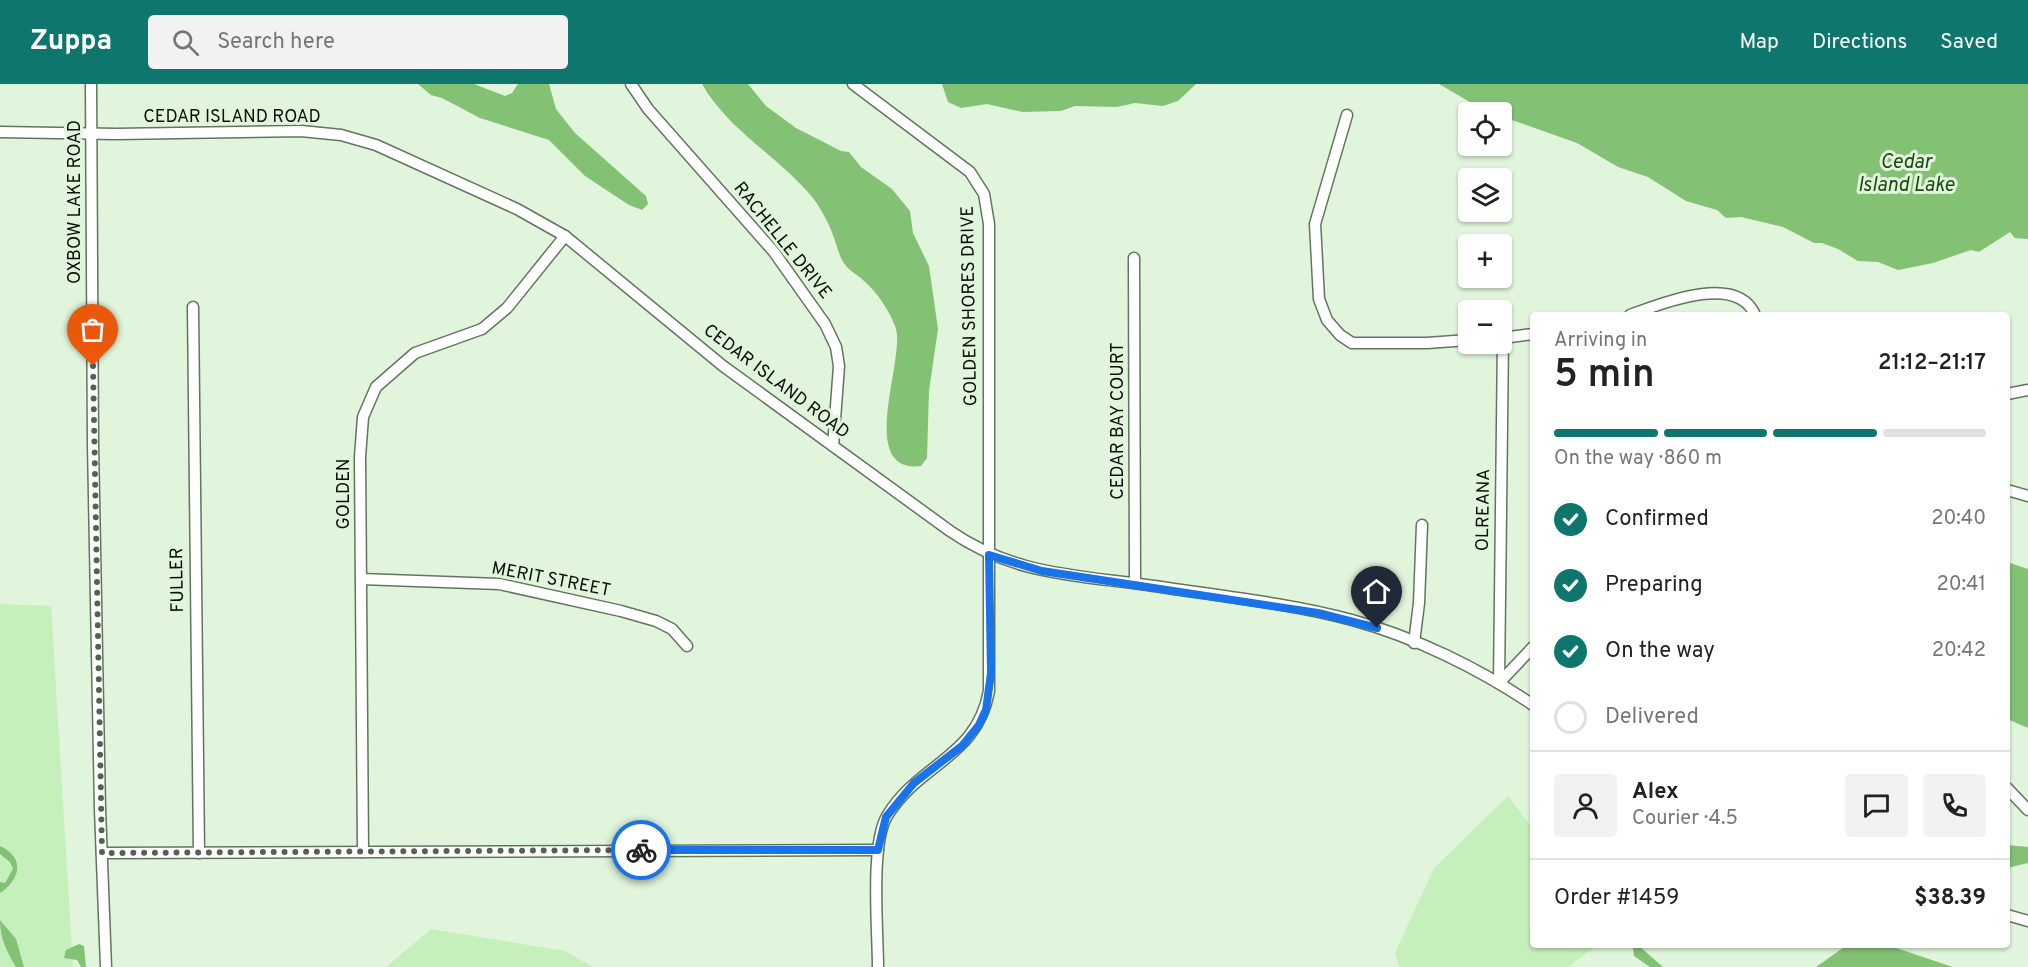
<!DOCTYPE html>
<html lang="en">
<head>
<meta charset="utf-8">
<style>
  :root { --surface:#fff; --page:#f2f2f2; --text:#222; --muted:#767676; --line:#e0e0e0; --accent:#0f766e }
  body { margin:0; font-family:Overpass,sans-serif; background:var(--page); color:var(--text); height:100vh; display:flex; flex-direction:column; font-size:22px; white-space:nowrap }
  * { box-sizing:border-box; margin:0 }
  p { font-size:20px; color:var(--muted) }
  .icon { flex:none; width:33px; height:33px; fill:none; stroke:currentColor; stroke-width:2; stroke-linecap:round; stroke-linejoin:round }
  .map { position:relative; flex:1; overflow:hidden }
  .drawer { position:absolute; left:1530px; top:228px; width:480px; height:636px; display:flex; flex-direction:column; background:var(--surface); border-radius:6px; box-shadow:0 2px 4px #0004 }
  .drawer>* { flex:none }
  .fabs { position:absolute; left:1458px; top:18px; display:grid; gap:12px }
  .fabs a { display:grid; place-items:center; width:54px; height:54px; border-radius:6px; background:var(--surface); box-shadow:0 2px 4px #0004; font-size:30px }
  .pin { position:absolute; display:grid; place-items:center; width:51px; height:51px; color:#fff; margin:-62px -26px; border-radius:50% 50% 50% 0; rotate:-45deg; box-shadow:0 0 6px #0007 }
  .pin .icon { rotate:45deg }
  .courier { position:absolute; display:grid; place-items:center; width:60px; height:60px; margin:-30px; border:4px solid #1a73e8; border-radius:50%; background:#fff; color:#222; box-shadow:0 2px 8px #0007 }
  .headline em { font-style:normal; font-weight:600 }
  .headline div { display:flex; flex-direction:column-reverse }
  .headline { display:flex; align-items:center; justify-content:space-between; height:102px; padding:0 24px }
  h1 { font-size:39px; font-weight:600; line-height:45px }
  .bar { display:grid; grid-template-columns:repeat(4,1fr); gap:9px 6px; align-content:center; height:72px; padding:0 24px }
  .bar i { height:8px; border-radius:4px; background:var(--line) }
  .bar .selected { background:var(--accent) }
  .bar p { grid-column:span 4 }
  .line { display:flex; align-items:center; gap:15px; padding:0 24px; border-top:2px solid var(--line) }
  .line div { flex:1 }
  .round { display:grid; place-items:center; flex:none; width:63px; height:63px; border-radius:6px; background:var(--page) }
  ol { padding:0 24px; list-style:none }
  li { display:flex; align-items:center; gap:18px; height:66px }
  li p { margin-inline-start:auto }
  li .icon { padding:6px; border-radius:50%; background:var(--accent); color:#fff; stroke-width:4 }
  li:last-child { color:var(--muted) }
  li i { width:33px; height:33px; border:3px solid var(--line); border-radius:50% }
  header { display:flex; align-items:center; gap:36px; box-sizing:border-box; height:84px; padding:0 30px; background:var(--accent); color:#fff }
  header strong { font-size:28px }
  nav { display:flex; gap:33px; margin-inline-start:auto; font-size:21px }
  .search { width:420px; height:54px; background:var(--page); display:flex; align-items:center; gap:15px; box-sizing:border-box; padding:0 21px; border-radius:6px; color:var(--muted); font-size:22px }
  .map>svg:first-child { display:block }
  .green { fill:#c5efbb }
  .water { fill:#83c275 }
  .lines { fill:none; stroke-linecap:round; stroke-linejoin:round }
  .minor-casing { stroke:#62755e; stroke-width:13 }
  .minor { stroke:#fff; stroke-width:10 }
  .done { stroke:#556152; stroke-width:6; stroke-dasharray:0 10.8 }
  .route { stroke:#1a73e8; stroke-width:8 }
  .labels { text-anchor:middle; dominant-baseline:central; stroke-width:6; stroke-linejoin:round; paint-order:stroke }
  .street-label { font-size:18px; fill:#0a1109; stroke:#e0f5db }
  .water-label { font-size:20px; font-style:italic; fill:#1e4714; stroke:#e0f5db }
</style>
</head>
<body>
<header>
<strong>Zuppa</strong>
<div class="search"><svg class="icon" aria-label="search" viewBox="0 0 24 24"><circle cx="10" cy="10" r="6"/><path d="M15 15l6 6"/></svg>Search here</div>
<nav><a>Map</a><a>Directions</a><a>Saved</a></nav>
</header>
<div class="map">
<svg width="2028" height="883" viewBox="0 0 2028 883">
  <rect width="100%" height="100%" fill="#e0f5db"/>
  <!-- green -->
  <g class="green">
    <path d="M0,520L51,522L73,883H0Z"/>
    <path d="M1508,712L1533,745V861H1598L1568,883H1399L1395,869L1434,784Z"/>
    <path d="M431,845L565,867L593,883H386Z"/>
  </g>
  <!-- water -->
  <g class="water">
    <path d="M418,0H474L505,12L512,9L518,0H549L556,25L575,49L646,112L648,120L642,126L629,121L585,92L549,56L480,34L442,14L431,11Z"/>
    <path d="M702,0H748L766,22L796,44L841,67L849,68L861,83L892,105L910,127L913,149L929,182L938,245L929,307L927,374L921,382C854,390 908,271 895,242C889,226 877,208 864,197C857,190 850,188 844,179C839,172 837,162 834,154C830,141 821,125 813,114C779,73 728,46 702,0Z"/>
    <path d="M942,0H1196L1178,17L1163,22L1135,19L1117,23L1075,22L1061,27L1023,28L987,20L961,24L948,18Z"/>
    <path d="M1439,0H2028V155L2015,154L2010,148L1979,168L1971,166L1933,179L1898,186L1878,178L1858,177L1838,165L1822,159H1814L1783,143L1741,133L1726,134L1717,126L1686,117L1648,93L1618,83L1577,59L1509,35L1502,32V28H1487Z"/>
    <path d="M2007,478L2028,485V644L2007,635Z"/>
    <path d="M2007,761L2028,763V779L2007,784Z"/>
    <path d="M0,762C26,774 20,796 0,809V798L5,799L13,785L10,778L0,770Z"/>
    <path d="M0,836L16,855L24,883H16C7,868 0,855 0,836Z"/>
    <path d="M79,860L84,862L86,883H81L77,876L64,874L66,866Z"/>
    <path d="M1847,861L1896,864L1953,883H1816Z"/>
    <path d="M1639,862L1663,883H1650L1634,872L1633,864Z"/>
  </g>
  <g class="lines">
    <!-- minor casing -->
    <g class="minor-casing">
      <g id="minor">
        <path d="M91,0L93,360L100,725L106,883"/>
        <path d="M631,0L648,25L774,168L825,240L836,263L839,282L833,362"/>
        <path d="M853,0L970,88L984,110L989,140V607C977,674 919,679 887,732C870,760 878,848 878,883"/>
        <path d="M1347,31L1315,140L1319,215L1327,236L1340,251L1352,259H1427L1468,256"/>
        <path d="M0,48L116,50L301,47L341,51L376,61L517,125L565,152L723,282L950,447C1015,492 1079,491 1154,502C1220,512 1288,519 1352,536C1415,553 1480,585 1533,621"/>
        <path d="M1134,174L1135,499"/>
        <path d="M193,223L199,769"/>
        <path d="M1630,231C1660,220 1737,188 1755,231"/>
        <path d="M1502,254L1533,250"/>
        <path d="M2007,310L2028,306"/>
        <path d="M2007,406L2028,412"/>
        <path d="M361,495L499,500L621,527L656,537L672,545L687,562"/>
        <path d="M1414,559L1419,519L1422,441"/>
        <path d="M1499,599L1503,254"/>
        <path d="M1499,599L1533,563"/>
        <path d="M2007,704L2028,726"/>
        <path d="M363,768L360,373L363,333L376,303L415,269L482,245L507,224L565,152"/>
        <path d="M102,769L878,766"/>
        <path d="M2007,831L2028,837"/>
      </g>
    </g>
    <!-- minor -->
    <use href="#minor" class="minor"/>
  </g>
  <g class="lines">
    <!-- done -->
    <path class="done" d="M93,282L102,769L641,766"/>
    <!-- route -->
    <path class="route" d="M641,766H878L886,733L914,699L962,662L979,641L986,626L991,589L989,471L1042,487L1318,529L1377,544"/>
  </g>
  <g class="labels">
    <!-- street labels -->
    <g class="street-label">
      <text x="232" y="33">CEDAR ISLAND ROAD</text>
      <text transform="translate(75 118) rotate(-90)">OXBOW LAKE ROAD</text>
      <text transform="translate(782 157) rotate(51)">RACHELLE DRIVE</text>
      <text transform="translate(970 222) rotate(-91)">GOLDEN SHORES DRIVE</text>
      <text transform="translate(776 298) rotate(37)">CEDAR ISLAND ROAD</text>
      <text transform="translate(1118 337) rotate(-90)">CEDAR BAY COURT</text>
      <text transform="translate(344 410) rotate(-90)">GOLDEN</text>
      <text transform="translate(1484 426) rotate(-89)">OLREANA</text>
      <text transform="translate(178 496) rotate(-91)">FULLER</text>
      <text transform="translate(551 496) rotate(11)">MERIT STREET</text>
    </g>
    <!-- water labels -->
    <g class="water-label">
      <text x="1906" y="79">Cedar<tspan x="1906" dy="23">Island Lake</tspan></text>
    </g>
  </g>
</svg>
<div class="fabs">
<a><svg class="icon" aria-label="locate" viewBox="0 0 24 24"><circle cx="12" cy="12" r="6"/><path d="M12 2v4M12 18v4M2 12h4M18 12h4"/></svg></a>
<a><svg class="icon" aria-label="layers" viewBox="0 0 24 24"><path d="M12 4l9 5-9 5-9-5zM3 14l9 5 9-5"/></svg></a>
<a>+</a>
<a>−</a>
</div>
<div class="pin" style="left:93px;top:282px;background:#ea580c"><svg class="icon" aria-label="bag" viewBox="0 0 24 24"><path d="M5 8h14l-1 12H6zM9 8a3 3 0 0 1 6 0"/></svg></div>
<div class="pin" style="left:1377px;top:544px;background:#1f2937"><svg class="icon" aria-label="home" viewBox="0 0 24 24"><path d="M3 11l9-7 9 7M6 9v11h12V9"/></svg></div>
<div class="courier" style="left:641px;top:766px"><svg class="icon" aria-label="bike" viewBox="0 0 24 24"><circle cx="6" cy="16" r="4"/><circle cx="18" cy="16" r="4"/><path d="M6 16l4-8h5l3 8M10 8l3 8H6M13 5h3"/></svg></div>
<section class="drawer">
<div class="headline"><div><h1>5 min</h1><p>Arriving in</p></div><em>21:12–21:17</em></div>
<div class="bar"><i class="selected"></i><i class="selected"></i><i class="selected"></i><i></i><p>On the way · 860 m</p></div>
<ol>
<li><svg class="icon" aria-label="check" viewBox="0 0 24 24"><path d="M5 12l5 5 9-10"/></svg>Confirmed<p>20:40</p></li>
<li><svg class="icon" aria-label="check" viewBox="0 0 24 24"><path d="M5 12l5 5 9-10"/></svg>Preparing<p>20:41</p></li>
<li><svg class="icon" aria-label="check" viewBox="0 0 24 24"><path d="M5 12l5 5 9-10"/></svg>On the way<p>20:42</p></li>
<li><i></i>Delivered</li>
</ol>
<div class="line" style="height:108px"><a class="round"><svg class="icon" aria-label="person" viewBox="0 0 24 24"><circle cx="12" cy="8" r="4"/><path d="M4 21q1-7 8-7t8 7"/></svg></a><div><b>Alex</b><p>Courier · 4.5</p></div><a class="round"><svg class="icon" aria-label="chat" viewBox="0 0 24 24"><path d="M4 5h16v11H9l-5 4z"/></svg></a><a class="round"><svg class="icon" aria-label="phone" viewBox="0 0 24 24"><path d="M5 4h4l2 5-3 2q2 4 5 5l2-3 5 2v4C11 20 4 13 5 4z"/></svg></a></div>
<div class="line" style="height:78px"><div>Order #1459</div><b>$38.39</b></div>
</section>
</div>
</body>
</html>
